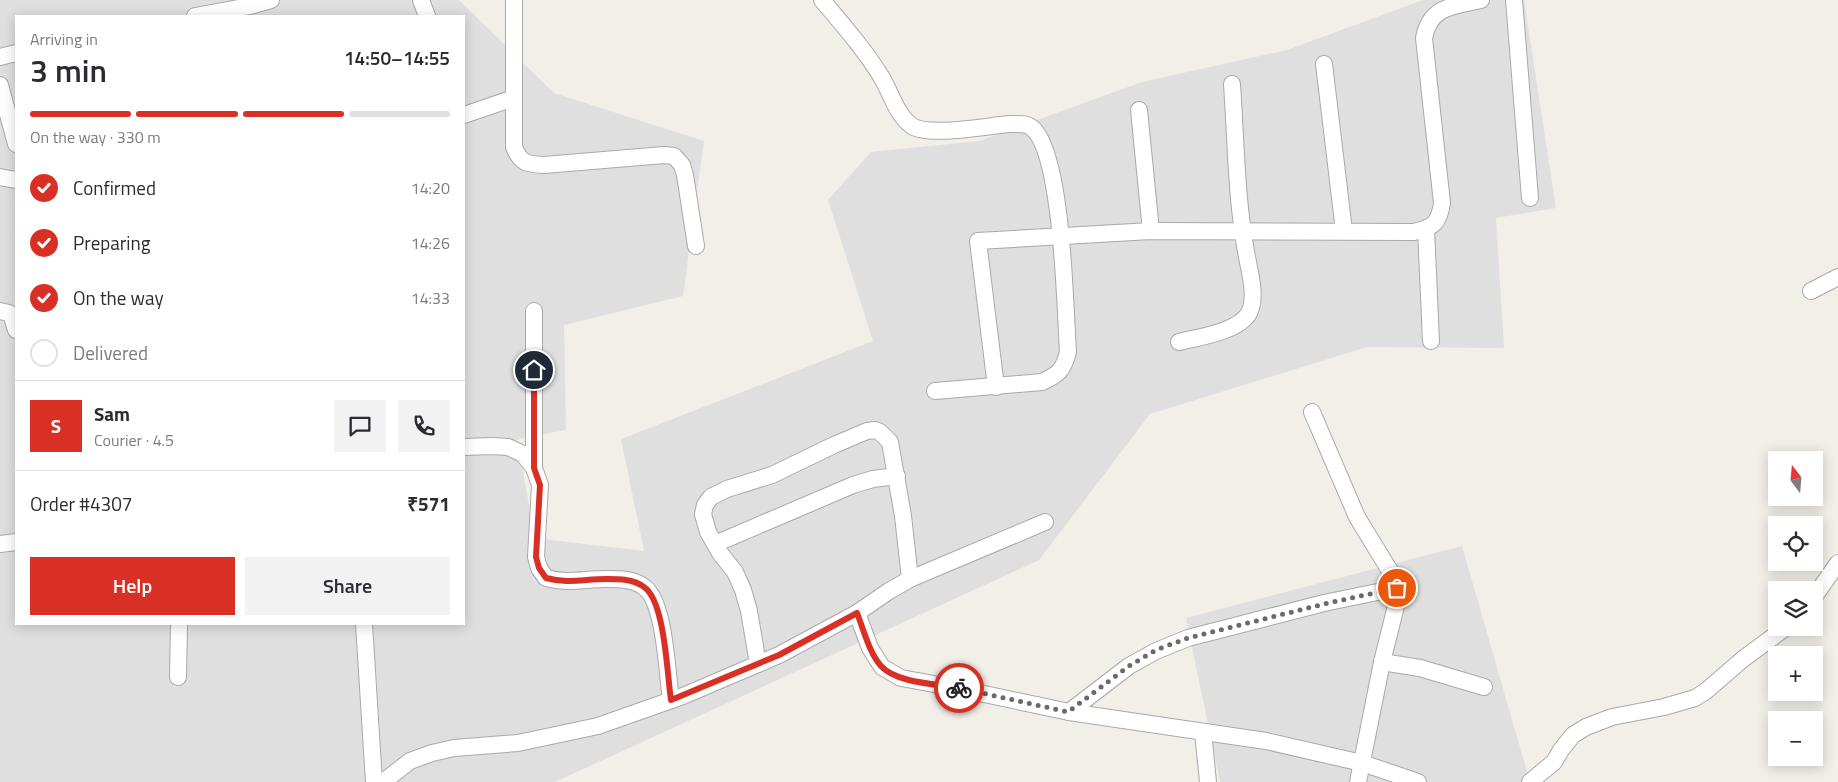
<!DOCTYPE html>
<html lang="en">
<head>
<meta charset="utf-8">
<style>
  :root { --surface:#fff; --page:#f2f2f3; --text:#2b2b33; --muted:#7c7c81; --line:#e1e1e2; --accent:#d93025 }
  body { margin:0; font-family:"Titillium Web",sans-serif; background:var(--page); color:var(--text); height:100vh; display:flex; flex-direction:column; font-size:19px; white-space:nowrap }
  * { box-sizing:border-box; margin:0 }
  p { font-size:16px; color:var(--muted) }
  .icon { flex:none; width:28px; height:28px; fill:none; stroke:currentColor; stroke-width:2; stroke-linecap:round; stroke-linejoin:round }
  .map { position:relative; flex:1; overflow:hidden }
  .side { position:absolute; left:15px; top:15px; width:450px; height:610px; display:flex; flex-direction:column; background:var(--surface); border-radius:0px; box-shadow:0 2px 12px #0003 }
  .side>* { flex:none }
  .needle { width:32px; rotate:344deg }
  .controls { position:absolute; left:1768px; top:451px; display:grid; gap:10px }
  .controls a { display:grid; place-items:center; width:55px; height:55px; border-radius:0px; background:var(--surface); box-shadow:0 2px 12px #0003; font-size:25px }
  .pin { position:absolute; display:grid; place-items:center; width:42px; height:42px; color:#fff; margin:-21px; border:2px solid #fff; border-radius:50%; box-shadow:0 1px 5px #0007 }
  .courier { position:absolute; display:grid; place-items:center; width:50px; height:50px; margin:-25px; border:4px solid #d93025; border-radius:50%; background:#fff; color:#222; box-shadow:0 1px 6px #0007 }
  .overview em { font-style:normal; font-weight:600 }
  .overview div { display:flex; flex-direction:column-reverse }
  .overview { display:flex; align-items:center; justify-content:space-between; height:85px; padding:0 15px }
  h1 { font-size:32px; font-weight:600; line-height:38px }
  .bar { display:grid; grid-template-columns:repeat(4,1fr); gap:8px 5px; align-content:center; height:60px; padding:0 15px }
  .bar i { height:6px; border-radius:4px; background:var(--line) }
  .bar .selected { background:var(--accent) }
  .bar p { grid-column:span 4 }
  .line { display:flex; align-items:center; gap:12px; padding:0 15px; border-top:1px solid var(--line) }
  .line div { flex:1 }
  .round { display:grid; place-items:center; flex:none; width:52px; height:52px; border-radius:0px; background:var(--page) }
  ol { padding:0 15px; list-style:none }
  li { display:flex; align-items:center; gap:15px; height:55px }
  li p { margin-inline-start:auto }
  li .icon { padding:5px; border-radius:50%; background:var(--accent); color:#fff; stroke-width:4 }
  li:last-child { color:var(--muted) }
  li i { width:28px; height:28px; border:2px solid var(--line); border-radius:50% }
  .button { display:flex; gap:10px; margin-top:auto; padding:10px 15px }
  .button a { flex:1; height:58px; border-radius:0px; background:var(--accent); color:#fff; font-size:20px; font-weight:600; line-height:58px; text-align:center }
  .button a+a { background:var(--page); color:var(--text) }
  .map>svg:first-child { display:block }
  .residential { fill:#e0dfdf; fill-rule:evenodd }
  .lines { fill:none; stroke-linecap:round; stroke-linejoin:round }
  .street-casing { stroke:#a9a9a9; stroke-width:18 }
  .street { stroke:#fff; stroke-width:16 }
  .done { stroke:#6b6a68; stroke-width:5; stroke-dasharray:0 9 }
  .route { stroke:#d93025; stroke-width:6 }
</style>
</head>
<body>
<div class="map">
<svg width="1838" height="782" viewBox="0 0 1838 782">
  <rect width="100%" height="100%" fill="#f2efe9"/>
  <!-- residential -->
  <g class="residential">
    <path d="M0,0H459L554,93L704,141L683,296L564,325L566,430L517,439L535,538L644,551L621,439L873,341L828,200L871,152L979,141L1142,82L1287,50L1423,0H1524L1556,208L1496,218L1504,348L1367,347L1150,414L1039,560L555,782H0ZM16,16H464V624H16Z"/>
    <path d="M1462,546L1530,782H1220L1186,618Z"/>
  </g>
  <g class="lines">
    <!-- street casing -->
    <g class="street-casing">
      <g id="street">
        <path d="M421,0L427,16"/>
        <path d="M514,0V147C521,164 527,164 544,165L664,155L674,156L682,165L685,175L696,246"/>
        <path d="M822,0C843,25 865,50 882,78C891,93 897,116 912,126C929,137 987,126 1009,124C1016,124 1026,123 1031,127C1063,150 1065,310 1068,352C1063,371 1059,374 1042,382L935,391"/>
        <path d="M1514,0L1530,198"/>
        <path d="M195,16L250,6L271,0"/>
        <path d="M0,57L16,53"/>
        <path d="M1324,64L1344,231"/>
        <path d="M0,85L16,144"/>
        <path d="M1139,110L1151,231"/>
        <path d="M464,115L514,98"/>
        <path d="M0,177L16,180"/>
        <path d="M1426,229L1431,341"/>
        <path d="M1811,291L1838,277"/>
        <path d="M0,311L9,313L12,317L16,330"/>
        <path d="M534,311V468"/>
        <path d="M1179,342C1199,337 1238,332 1249,313C1257,298 1250,273 1247,257C1236,200 1236,141 1232,84"/>
        <path d="M996,387L978,241L1151,231L1414,232C1434,227 1439,223 1442,203L1424,38C1430,6 1453,6 1481,0"/>
        <path d="M1312,412L1357,517L1390,571L1397,588V602L1382,662L1358,782"/>
        <path d="M464,447L492,446L508,447L523,454L534,468L540,485L536,557L539,568L546,578C569,584 583,579 607,579C619,579 634,579 644,587C665,601 667,674 671,700"/>
        <path d="M0,544L16,542"/>
        <path d="M715,544L853,485L873,479L897,476"/>
        <path d="M1814,597L1838,563"/>
        <path d="M857,613L870,648L882,667L901,678L956,688L1069,712L1266,741L1362,763L1418,782"/>
        <path d="M364,624L374,782"/>
        <path d="M1382,662L1420,668L1484,687"/>
        <path d="M758,664L749,611L743,590L735,572L720,553L708,532L703,514L705,505L711,497L727,489L772,475L834,445L867,431L875,430L880,432L890,442L903,516L910,579"/>
        <path d="M178,677L179,624"/>
        <path d="M1069,712L1129,666L1156,651L1188,638L1324,603L1397,588"/>
        <path d="M1203,732L1208,782"/>
        <path d="M383,782L410,761L432,753L454,748L518,743L598,726L683,696L779,655L857,613L889,591L910,579L1045,522"/>
        <path d="M1530,782L1554,762L1561,750L1573,735L1586,727L1612,717L1664,707L1695,698L1706,691L1743,659L1785,628"/>
      </g>
    </g>
    <!-- street -->
    <use href="#street" class="street"/>
  </g>
  <g class="lines">
    <!-- done -->
    <path class="done" d="M959,688L1068,712L1129,666L1156,650L1188,638L1324,604L1397,588"/>
    <!-- route -->
    <path class="route" d="M534,370V468L540,485L536,557L539,568L546,578C568,584 584,579 607,579C619,579 634,579 644,587C665,601 667,674 671,700L779,655L857,613C864,631 869,652 881,666C896,683 937,684 959,688"/>
  </g>
</svg>
<div class="controls">
<a><svg class="needle" viewBox="-14 -14 28 28"><path d="M0-13l5 13h-10z" fill="#e53935"/><path d="M0 13l5-13h-10z" fill="#7c7c81"/></svg></a>
<a><svg class="icon" aria-label="locate" viewBox="0 0 24 24"><circle cx="12" cy="12" r="6"/><path d="M12 2v4M12 18v4M2 12h4M18 12h4"/></svg></a>
<a><svg class="icon" aria-label="layers" viewBox="0 0 24 24"><path d="M12 4l9 5-9 5-9-5zM3 14l9 5 9-5"/></svg></a>
<a>+</a>
<a>−</a>
</div>
<div class="pin" style="left:1397px;top:588px;background:#ea580c"><svg class="icon" aria-label="bag" viewBox="0 0 24 24"><path d="M5 8h14l-1 12H6zM9 8a3 3 0 0 1 6 0"/></svg></div>
<div class="pin" style="left:534px;top:370px;background:#1f2937"><svg class="icon" aria-label="home" viewBox="0 0 24 24"><path d="M3 11l9-7 9 7M6 9v11h12V9"/></svg></div>
<div class="courier" style="left:959px;top:688px"><svg class="icon" aria-label="bike" viewBox="0 0 24 24"><circle cx="6" cy="16" r="4"/><circle cx="18" cy="16" r="4"/><path d="M6 16l4-8h5l3 8M10 8l3 8H6M13 5h3"/></svg></div>
<section class="side">
<div class="overview"><div><h1>3 min</h1><p>Arriving in</p></div><em>14:50–14:55</em></div>
<div class="bar"><i class="selected"></i><i class="selected"></i><i class="selected"></i><i></i><p>On the way · 330 m</p></div>
<ol>
<li><svg class="icon" aria-label="check" viewBox="0 0 24 24"><path d="M5 12l5 5 9-10"/></svg>Confirmed<p>14:20</p></li>
<li><svg class="icon" aria-label="check" viewBox="0 0 24 24"><path d="M5 12l5 5 9-10"/></svg>Preparing<p>14:26</p></li>
<li><svg class="icon" aria-label="check" viewBox="0 0 24 24"><path d="M5 12l5 5 9-10"/></svg>On the way<p>14:33</p></li>
<li><i></i>Delivered</li>
</ol>
<div class="line" style="height:90px"><b class="round" style="background:var(--accent);color:#fff">S</b><div><b>Sam</b><p>Courier · 4.5</p></div><a class="round"><svg class="icon" aria-label="chat" viewBox="0 0 24 24"><path d="M4 5h16v11H9l-5 4z"/></svg></a><a class="round"><svg class="icon" aria-label="phone" viewBox="0 0 24 24"><path d="M5 4h4l2 5-3 2q2 4 5 5l2-3 5 2v4C11 20 4 13 5 4z"/></svg></a></div>
<div class="line" style="height:65px"><div>Order #4307</div><b>₹571</b></div>
<div class="button"><a>Help</a><a>Share</a></div>
</section>
</div>
</body>
</html>
